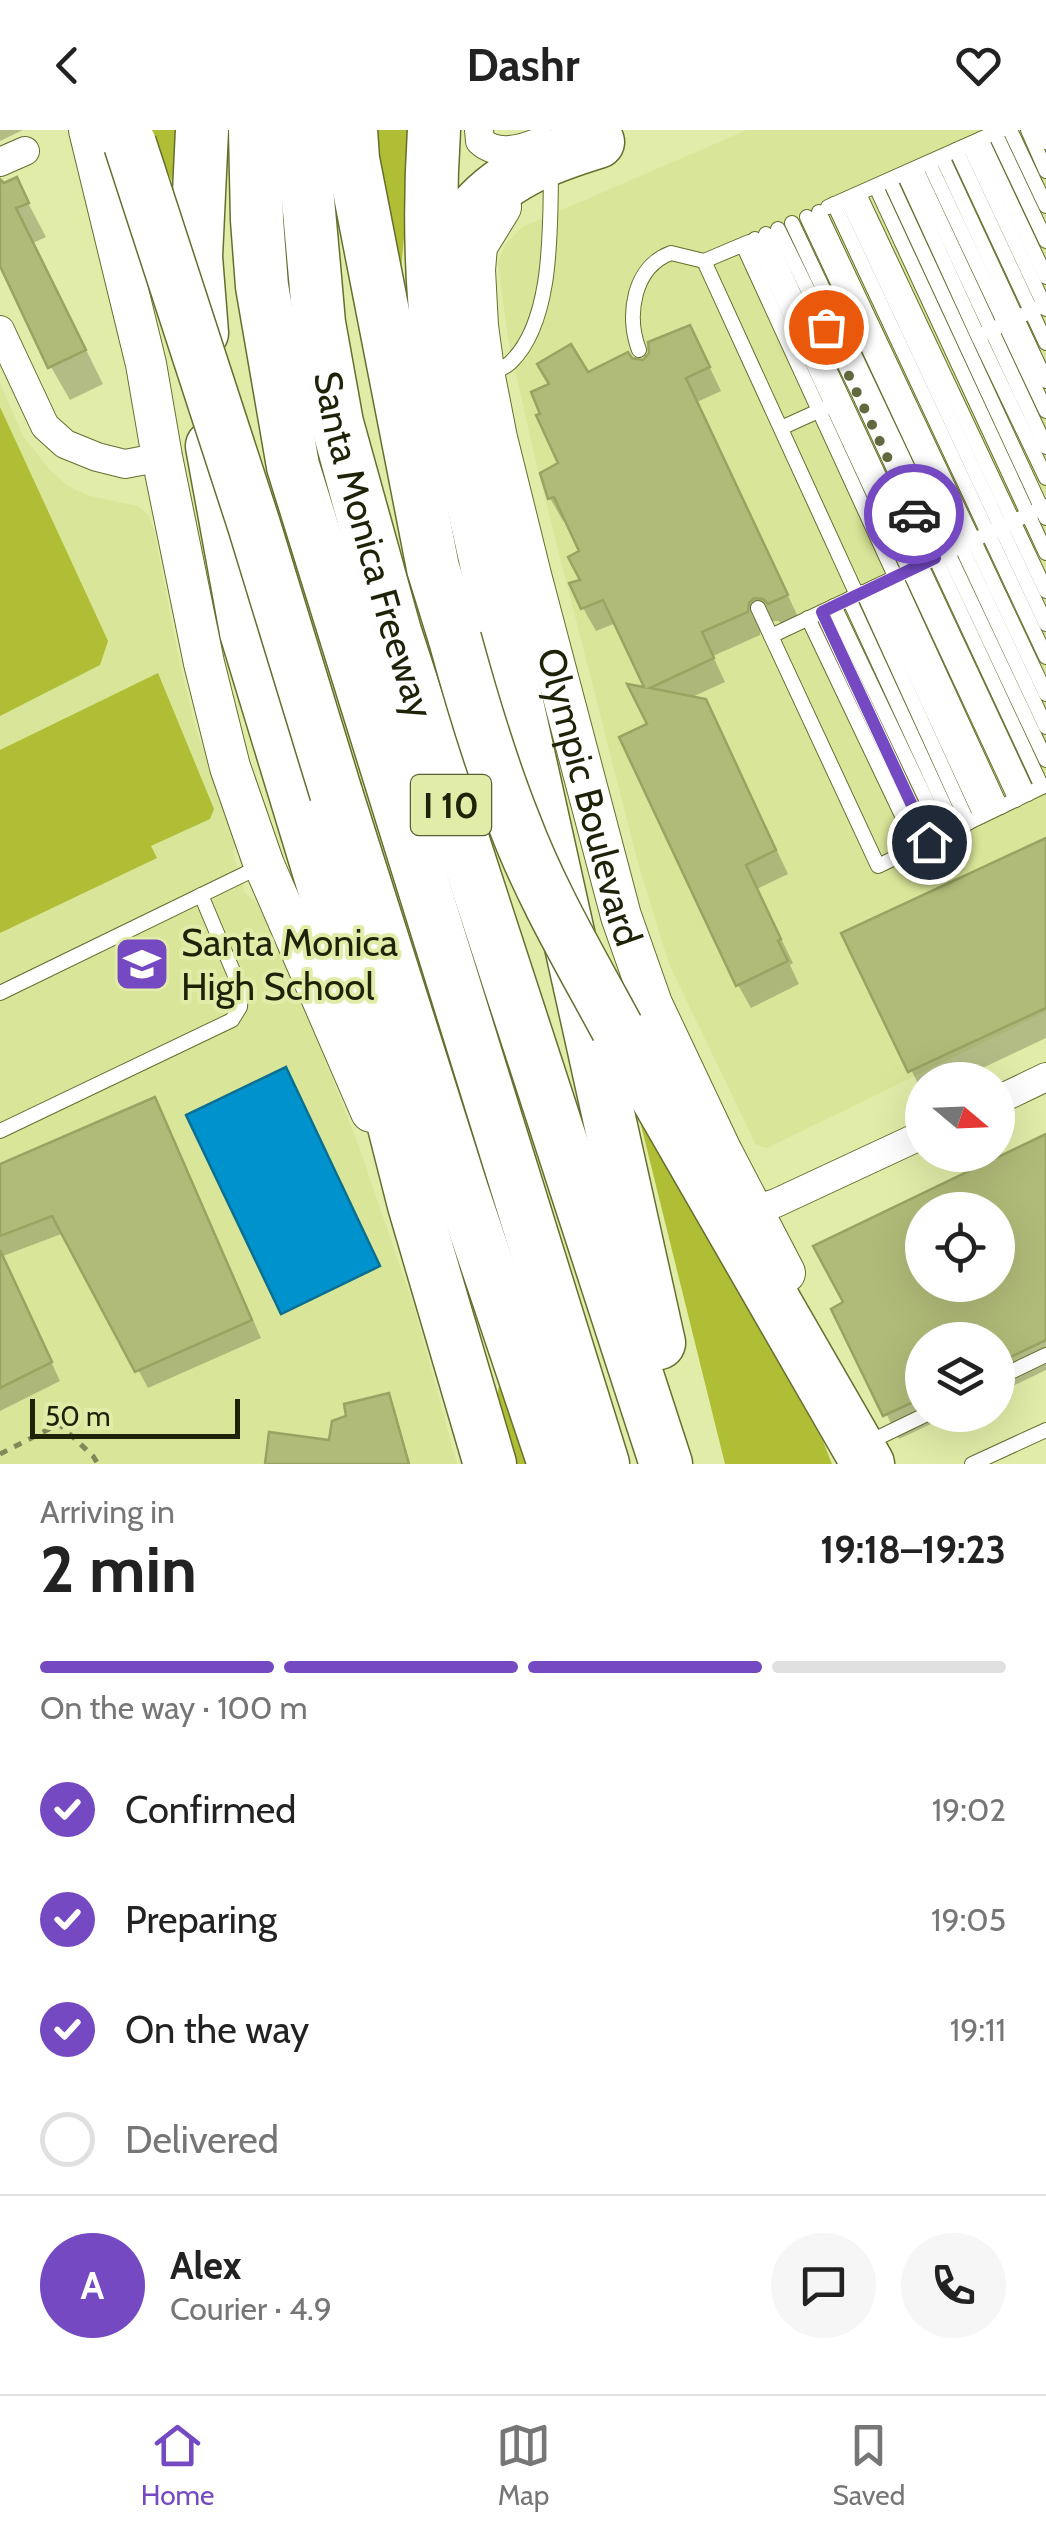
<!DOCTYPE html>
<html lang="en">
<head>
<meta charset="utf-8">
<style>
  :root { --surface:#fff; --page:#f6f6f6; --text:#222; --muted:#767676; --line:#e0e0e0; --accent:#7449c2 }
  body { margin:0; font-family:Cabin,sans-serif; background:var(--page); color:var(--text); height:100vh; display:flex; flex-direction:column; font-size:38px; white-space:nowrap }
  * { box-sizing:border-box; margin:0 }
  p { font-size:32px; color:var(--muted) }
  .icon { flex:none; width:55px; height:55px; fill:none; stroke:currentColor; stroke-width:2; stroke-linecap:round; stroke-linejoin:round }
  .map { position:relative; height:1334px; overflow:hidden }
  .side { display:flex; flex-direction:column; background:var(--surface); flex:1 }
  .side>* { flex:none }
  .needle { width:65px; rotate:109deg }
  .fabs { position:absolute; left:905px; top:932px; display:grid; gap:20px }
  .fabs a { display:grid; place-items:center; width:110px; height:110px; border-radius:50%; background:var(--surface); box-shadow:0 10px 40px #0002; font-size:50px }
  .scale { position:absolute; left:30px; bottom:25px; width:210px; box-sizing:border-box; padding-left:10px; border:5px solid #1e2207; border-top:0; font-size:28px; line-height:35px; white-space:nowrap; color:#1e2207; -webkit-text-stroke:8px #e1eca8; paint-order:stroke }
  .pin { position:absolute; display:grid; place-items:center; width:85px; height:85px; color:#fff; margin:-42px; border:5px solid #fff; border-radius:50%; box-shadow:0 2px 10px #0007 }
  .courier { position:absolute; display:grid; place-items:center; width:100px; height:100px; margin:-50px; border:8px solid #7449c2; border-radius:50%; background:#fff; color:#222; box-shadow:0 2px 12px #0007 }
  .headline em { font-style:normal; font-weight:800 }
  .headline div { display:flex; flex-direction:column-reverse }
  .headline { display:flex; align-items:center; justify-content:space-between; height:170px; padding:0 40px }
  h1 { font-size:65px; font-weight:800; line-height:75px }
  .bar { display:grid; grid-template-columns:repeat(4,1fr); gap:15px 10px; align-content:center; height:120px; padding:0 40px }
  .bar i { height:12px; border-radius:8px; background:var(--line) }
  .bar .current { background:var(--accent) }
  .bar p { grid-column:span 4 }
  .line { display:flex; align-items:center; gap:25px; padding:0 40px; border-top:2px solid var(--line) }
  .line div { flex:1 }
  .round { display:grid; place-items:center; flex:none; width:105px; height:105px; border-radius:52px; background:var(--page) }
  ol { padding:0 40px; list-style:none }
  li { display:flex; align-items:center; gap:30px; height:110px }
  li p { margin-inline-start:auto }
  li .icon { padding:10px; border-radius:50%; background:var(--accent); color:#fff; stroke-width:4 }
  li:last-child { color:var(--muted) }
  li i { width:55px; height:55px; border:5px solid var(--line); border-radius:50% }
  header { display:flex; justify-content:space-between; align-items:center; height:130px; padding:0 40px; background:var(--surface); font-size:45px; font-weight:800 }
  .tab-bar { display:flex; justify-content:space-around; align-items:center; height:140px; border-top:2px solid var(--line); background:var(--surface); font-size:28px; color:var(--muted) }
  .tab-bar a { display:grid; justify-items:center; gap:5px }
  .tab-bar .current { color:var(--accent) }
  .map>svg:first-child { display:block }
  .built { fill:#d9e598 }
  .green { fill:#afbe34 }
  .water { fill:#0092cc; stroke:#097091; stroke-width:2.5 }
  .shadow { fill:#0003; fill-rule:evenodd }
  .building { fill:#b1bb78; stroke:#99a362; stroke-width:2.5; fill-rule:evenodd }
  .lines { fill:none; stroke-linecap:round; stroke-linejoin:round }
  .lane-casing { stroke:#666e2e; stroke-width:16 }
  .street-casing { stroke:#666e2e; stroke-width:30 }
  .secondary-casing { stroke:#666e2e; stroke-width:42 }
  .highway-casing { stroke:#666e2e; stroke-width:55 }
  .path { stroke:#808858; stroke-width:5; stroke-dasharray:8 8; stroke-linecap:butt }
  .lane { stroke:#fff; stroke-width:14 }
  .street { stroke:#fff; stroke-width:28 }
  .secondary { stroke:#fff; stroke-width:40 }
  .highway { stroke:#fff; stroke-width:52 }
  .highway-bridge-casing { stroke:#666e2e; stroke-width:55; stroke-linecap:butt }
  .highway-bridge { stroke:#fff; stroke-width:52 }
  .done { stroke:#62693f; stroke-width:10; stroke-dasharray:0 18 }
  .route { stroke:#7449c2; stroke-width:12 }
  .labels { text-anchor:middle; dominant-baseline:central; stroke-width:8; stroke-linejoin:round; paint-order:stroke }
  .shield { fill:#e1eca8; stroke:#585f37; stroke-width:2.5 }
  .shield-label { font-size:35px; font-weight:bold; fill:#1e2207 }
  .street-label { font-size:38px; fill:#1e2207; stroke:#e1eca8 }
  .poi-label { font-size:38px; fill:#1e2207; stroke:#e1eca8; text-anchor:start }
</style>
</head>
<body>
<header><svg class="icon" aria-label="back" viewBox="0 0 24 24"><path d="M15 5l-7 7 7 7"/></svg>Dashr<svg class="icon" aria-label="heart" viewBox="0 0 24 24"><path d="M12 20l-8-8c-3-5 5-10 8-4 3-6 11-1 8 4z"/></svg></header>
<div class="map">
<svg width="1046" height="1334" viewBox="0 0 1046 1334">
  <rect width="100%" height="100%" fill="#e1eca8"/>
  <!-- built -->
  <g class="built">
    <path d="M747,0H1046V882L767,1018L756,1015L669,834L638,733L538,341L508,209L498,133L505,115L522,97Z"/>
    <path d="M0,253L23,306L49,339L68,356L89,366L138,376L148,385L154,400L179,530L196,599L235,714L233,724L245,763L257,773L311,895L357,1011L414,1177L457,1334H0Z"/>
  </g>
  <!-- green -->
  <g class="green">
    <path d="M149,0H177L172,51L151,7Z"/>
    <path d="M373,0H414L399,161Z"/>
    <path d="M0,277L108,511L100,535L0,586Z"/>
    <path d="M158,543L214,679L210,689L151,716L157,728L0,803V620Z"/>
    <path d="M637,979L823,1311L832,1334H725Z"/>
    <path d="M501,1244L531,1334H516L497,1267Z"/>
  </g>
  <!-- water -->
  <path class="water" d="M286,937L380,1136L281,1184L186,985Z"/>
  <!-- shadow -->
  <g class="shadow">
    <path d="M0,0H23L0,11Z"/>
    <path d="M16,50L46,107L33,113L103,254L70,270L51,237L0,134V57Z"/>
    <path d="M702,221L721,261L697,272L799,489L783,496L779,491H768L761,497L760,505L713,526L725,552L690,568L718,595L788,744L757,759L793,833L790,835L799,854L751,878L738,855L650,596L648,560L616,493L596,501L583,478V422L567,390L563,391L550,368L543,344L561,334L587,245L631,230L642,233Z"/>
    <path d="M1046,710V908L957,950H922V962L845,805Z"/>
    <path d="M154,970L165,988L261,1208L148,1258L64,1103L3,1126L60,1251L0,1281V1037Z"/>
    <path d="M1046,1006V1240L998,1263V1210H922V1285H950L899,1309L834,1180L846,1173L817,1117ZM922,1080H998V1155H922Z"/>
    <path d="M387,1266L394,1277L410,1334H268L331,1313Z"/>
  </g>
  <!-- building -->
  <g class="building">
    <path d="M17,47L29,73L16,78L86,220L48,238L0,136V49L4,53Z"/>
    <path d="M690,195L710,237L686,248L788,465L768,474L763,469L754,468L749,473L748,482L702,502L714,528L650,558L706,569L776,720L746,735L781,809L778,811L788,831L736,856L619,607L647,594L627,554L644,557L603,470L581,479L569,453L580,450L568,427L579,421L554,367L548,369L540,343L558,333L536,285L540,284L531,262L549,254L537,234L571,214L588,242L628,222L632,228L643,230L649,223L648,212Z"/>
    <path d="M1046,708V878L908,942L841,803Z"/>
    <path d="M155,967L252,1190L135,1242L52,1086L0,1106V1034Z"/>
    <path d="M1046,1004V1210L998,1233V1210H922V1268L883,1286L831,1179L843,1172L813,1116ZM922,1080H998V1155H922Z"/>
    <path d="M0,1120L52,1232L0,1258Z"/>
    <path d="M389,1263L409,1334H265L269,1302L329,1310L332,1291L346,1286L344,1274Z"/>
  </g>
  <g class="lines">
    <!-- lane casing -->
    <g class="lane-casing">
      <g id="lane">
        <path d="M1010,0L1046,76"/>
        <path d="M1028,0L1046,41"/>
        <path d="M1040,0L1046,12"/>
        <path d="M995,3L1046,111"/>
        <path d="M981,9L1046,147"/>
        <path d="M969,15L1046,179"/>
        <path d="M956,20L1046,213"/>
        <path d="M942,27L1046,251"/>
        <path d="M929,33L1046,281"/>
        <path d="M916,39L1046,317"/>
        <path d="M904,44L978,206L1046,348"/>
        <path d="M890,51L1046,388"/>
        <path d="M876,57L1046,423"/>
        <path d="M859,64L1046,461"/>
        <path d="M847,69L1046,494"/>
        <path d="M834,74L1046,527"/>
        <path d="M828,77L1001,0"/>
        <path d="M819,82L1046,564"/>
        <path d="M807,87L1046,597"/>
        <path d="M792,93L1046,630"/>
        <path d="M778,99L858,262L1042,657"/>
        <path d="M766,104L1028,664"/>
        <path d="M755,109L1016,670"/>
        <path d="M743,115L1001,677"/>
        <path d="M704,131L857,465"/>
        <path d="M985,203L1046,174"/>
        <path d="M639,220C626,186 633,137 671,123L704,131L749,112"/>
        <path d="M490,244C497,241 505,238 511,232C553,191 550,100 551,44"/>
        <path d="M781,298L825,278"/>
        <path d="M1046,376L771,506L878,736L1046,655"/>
        <path d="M886,452L991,681"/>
        <path d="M875,457L981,686"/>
        <path d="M863,462L968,693"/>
        <path d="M849,469L955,699"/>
        <path d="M834,476L943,705"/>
        <path d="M758,478L771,506"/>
        <path d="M822,482L929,712"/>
        <path d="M808,488L917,717"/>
        <path d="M0,863L259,737"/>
        <path d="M0,1001L232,890L240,877L241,860L201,765"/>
        <path d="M998,1248L1046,1225"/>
        <path d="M865,1314L925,1285"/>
        <path d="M972,1334L1046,1300"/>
      </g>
    </g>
    <!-- street casing -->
    <g class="street-casing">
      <g id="street">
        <path d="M479,0L480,11C497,27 522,19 542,11"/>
        <path d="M0,32L25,21"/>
        <path d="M0,200L45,296L65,314L97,327L125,334L162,327"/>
        <path d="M998,970L1046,947"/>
        <path d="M753,1080L776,1073L922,1005"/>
      </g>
    </g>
    <!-- secondary casing -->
    <g class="secondary-casing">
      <g id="secondary">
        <path d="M89,0L146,234L162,327L204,533L230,637L264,735L371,982"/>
        <path id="s1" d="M501,77L477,116L475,140L478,196L485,247L497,308L531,445L621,786L652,874L721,1020L785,1143"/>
      </g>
    </g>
    <!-- highway casing -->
    <g class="highway-casing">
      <g id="highway">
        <path d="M202,0L196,127L202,203"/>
        <path d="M255,0L257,90L262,156L293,336L603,1334"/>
        <path id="s2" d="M306,0L307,58L319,193L337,293L395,502L666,1334"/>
        <path d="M351,0L353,29L433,438L455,509"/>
        <path d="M434,0C429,77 430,145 439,221L659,1213"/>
        <path d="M434,148C444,128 454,104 469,86C502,44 549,27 598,12"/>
        <path d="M212,316L246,502L382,949L414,1075L490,1334"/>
        <path d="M336,663L462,1060L554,1334"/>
        <path d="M617,898L868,1334"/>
      </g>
    </g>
    <!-- path -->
    <path class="path" d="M0,1324L59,1294L93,1326L98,1334"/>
    <!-- lane -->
    <use href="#lane" class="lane"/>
    <!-- street -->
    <use href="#street" class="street"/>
    <!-- secondary -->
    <use href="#secondary" class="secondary"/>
    <!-- highway -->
    <use href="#highway" class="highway"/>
    <!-- highway-bridge casing -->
    <g class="highway-bridge-casing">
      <g id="highway-bridge">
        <path d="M130,14L254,395L336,663"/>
        <path d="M455,509C472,571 490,632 514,692C541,764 581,831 617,898"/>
      </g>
    </g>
    <!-- highway-bridge -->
    <use href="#highway-bridge" class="highway-bridge"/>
  </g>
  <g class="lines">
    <!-- done -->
    <path class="done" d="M826,197L914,384"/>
    <!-- route -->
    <path class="route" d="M914,384L935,428L822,482L929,712"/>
  </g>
  <!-- icons -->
  <defs>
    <g id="school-square" transform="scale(2.875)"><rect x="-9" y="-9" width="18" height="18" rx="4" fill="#7449c2" stroke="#e1eca8"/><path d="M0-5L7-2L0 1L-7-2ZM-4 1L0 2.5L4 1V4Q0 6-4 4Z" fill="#fff"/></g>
  </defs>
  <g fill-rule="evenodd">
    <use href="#school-square" x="142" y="834"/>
  </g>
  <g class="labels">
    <!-- shield labels -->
    <rect class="shield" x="411" y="645" width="80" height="60" rx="8"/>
    <g class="shield-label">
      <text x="451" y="675">I 10</text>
    </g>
    <!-- street labels -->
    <g class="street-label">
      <text stroke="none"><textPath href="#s2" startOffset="422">Santa Monica Freeway</textPath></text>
      <text stroke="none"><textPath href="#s1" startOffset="610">Olympic Boulevard</textPath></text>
    </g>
    <!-- poi labels -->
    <g class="poi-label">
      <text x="181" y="812">Santa Monica<tspan x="181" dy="44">High School</tspan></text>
    </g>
  </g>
</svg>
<div class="fabs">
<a><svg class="needle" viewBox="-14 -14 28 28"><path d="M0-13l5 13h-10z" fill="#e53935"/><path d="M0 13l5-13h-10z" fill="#767676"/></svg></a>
<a><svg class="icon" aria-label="locate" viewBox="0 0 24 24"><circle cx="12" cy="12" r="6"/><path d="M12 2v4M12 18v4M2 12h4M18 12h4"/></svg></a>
<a><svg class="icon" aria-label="layers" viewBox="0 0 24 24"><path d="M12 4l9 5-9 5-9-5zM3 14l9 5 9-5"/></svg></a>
</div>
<div class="scale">50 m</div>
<div class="pin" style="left:826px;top:197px;background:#ea580c"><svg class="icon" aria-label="bag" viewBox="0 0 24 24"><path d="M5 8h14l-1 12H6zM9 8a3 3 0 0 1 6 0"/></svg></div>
<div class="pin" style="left:929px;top:712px;background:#1f2937"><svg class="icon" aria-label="home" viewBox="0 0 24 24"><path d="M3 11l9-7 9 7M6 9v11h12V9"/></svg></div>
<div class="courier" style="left:914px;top:384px"><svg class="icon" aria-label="car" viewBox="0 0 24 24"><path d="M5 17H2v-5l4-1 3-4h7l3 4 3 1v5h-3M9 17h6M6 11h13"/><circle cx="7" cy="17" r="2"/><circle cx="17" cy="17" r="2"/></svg></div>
</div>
<section class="side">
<div class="headline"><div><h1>2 min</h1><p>Arriving in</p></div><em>19:18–19:23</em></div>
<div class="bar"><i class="current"></i><i class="current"></i><i class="current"></i><i></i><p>On the way · 100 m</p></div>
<ol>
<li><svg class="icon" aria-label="check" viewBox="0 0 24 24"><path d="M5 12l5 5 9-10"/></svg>Confirmed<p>19:02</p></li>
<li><svg class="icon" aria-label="check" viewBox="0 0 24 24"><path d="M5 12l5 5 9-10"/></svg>Preparing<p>19:05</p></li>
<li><svg class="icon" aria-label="check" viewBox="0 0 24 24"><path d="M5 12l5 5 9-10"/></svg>On the way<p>19:11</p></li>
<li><i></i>Delivered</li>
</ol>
<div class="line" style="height:180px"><b class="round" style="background:var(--accent);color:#fff">A</b><div><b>Alex</b><p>Courier · 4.9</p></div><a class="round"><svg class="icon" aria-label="chat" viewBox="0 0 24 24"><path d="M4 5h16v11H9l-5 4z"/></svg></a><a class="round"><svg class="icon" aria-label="phone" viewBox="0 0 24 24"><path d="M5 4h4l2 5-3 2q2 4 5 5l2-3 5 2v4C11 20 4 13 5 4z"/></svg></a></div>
</section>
<nav class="tab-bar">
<a class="current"><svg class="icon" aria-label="home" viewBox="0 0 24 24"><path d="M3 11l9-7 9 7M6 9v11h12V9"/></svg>Home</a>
<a><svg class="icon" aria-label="map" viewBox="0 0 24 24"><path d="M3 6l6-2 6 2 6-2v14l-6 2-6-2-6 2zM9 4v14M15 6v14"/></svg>Map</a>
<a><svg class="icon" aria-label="saved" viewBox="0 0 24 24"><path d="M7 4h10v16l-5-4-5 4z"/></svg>Saved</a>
</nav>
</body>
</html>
